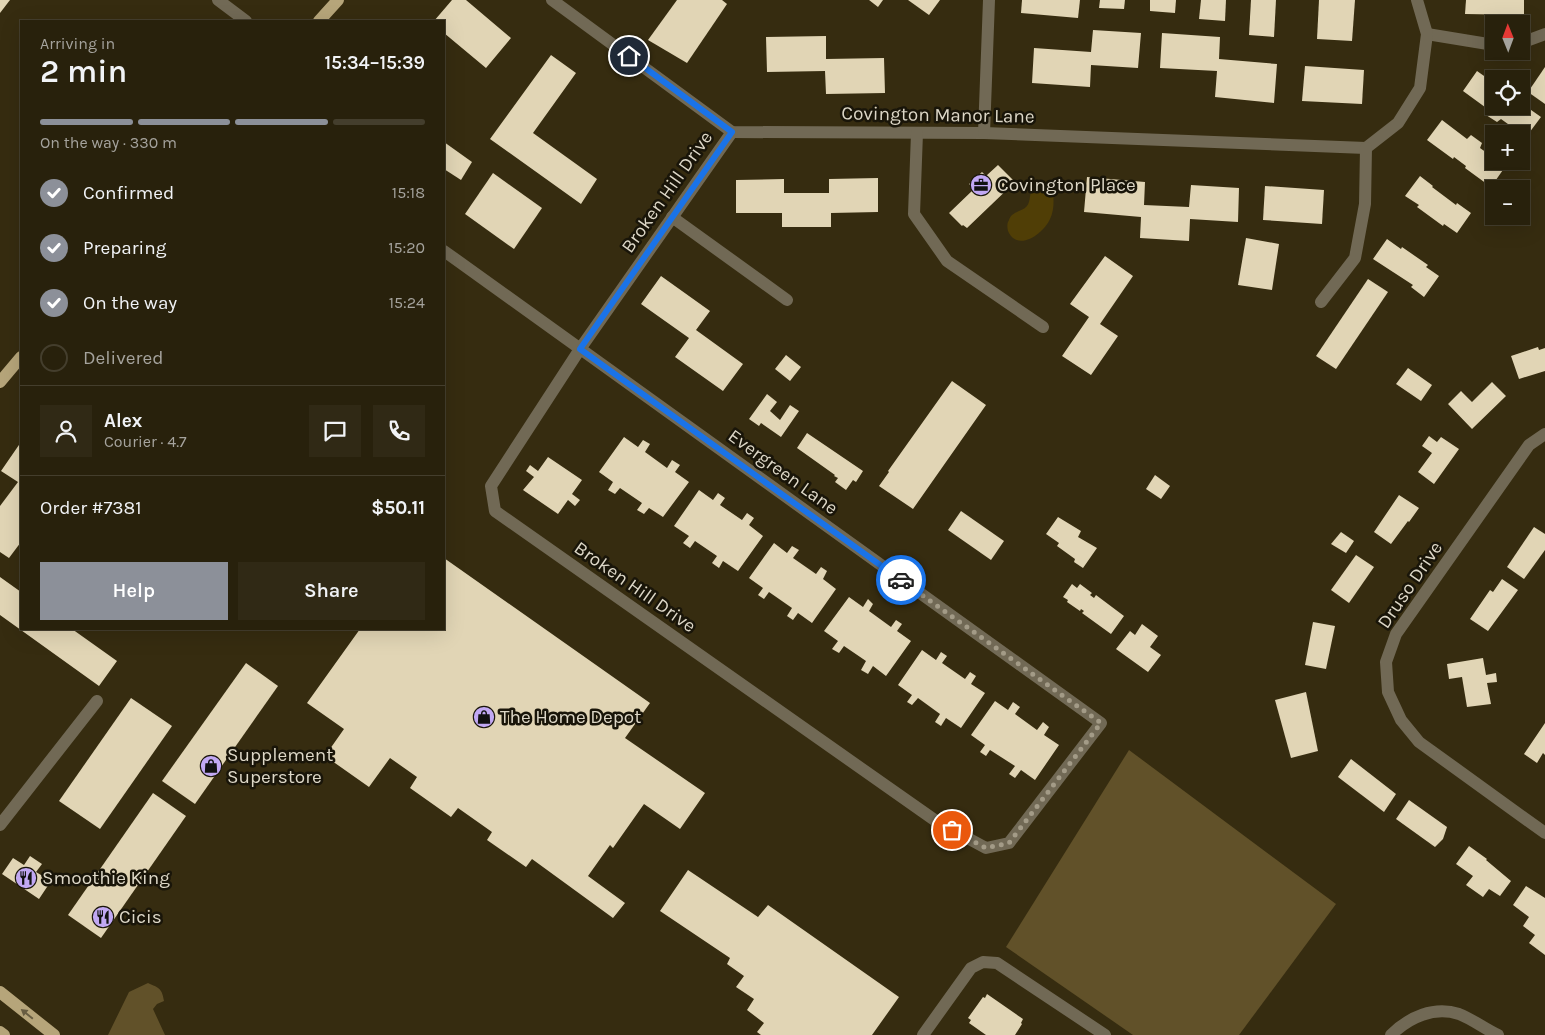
<!DOCTYPE html>
<html lang="en">
<head>
<meta charset="utf-8">
<style>
  :root { --surface:#28210c; --page:#302915; --text:#f1f3f6; --muted:#a5a39d; --line:#443e2d; --accent:#8c9099 }
  body { margin:0; font-family:Karla,sans-serif; background:var(--page); color:var(--text); height:100vh; display:flex; flex-direction:column; font-size:19px; white-space:nowrap }
  * { box-sizing:border-box; margin:0 }
  p { font-size:16px; color:var(--muted) }
  .icon { flex:none; width:28px; height:28px; fill:none; stroke:currentColor; stroke-width:2; stroke-linecap:round; stroke-linejoin:round }
  .map { position:relative; flex:1; overflow:hidden }
  .sheet { position:absolute; left:20px; top:20px; width:425px; height:610px; display:flex; flex-direction:column; background:var(--surface); border-radius:0px; box-shadow:0 5px 20px #0002,0 0 0 1px var(--line) }
  .sheet>* { flex:none }
  .needle { width:32px; rotate:359deg }
  .fabs { position:absolute; left:1485px; top:15px; display:grid; gap:10px }
  .fabs a { display:grid; place-items:center; width:45px; height:45px; border-radius:0px; background:var(--surface); box-shadow:0 5px 20px #0002,0 0 0 1px var(--line); font-size:25px }
  .pin { position:absolute; display:grid; place-items:center; width:42px; height:42px; color:#fff; margin:-21px; border:2px solid #fff; border-radius:50%; box-shadow:0 1px 5px #0007 }
  .courier { position:absolute; display:grid; place-items:center; width:50px; height:50px; margin:-25px; border:4px solid #1a73e8; border-radius:50%; background:#fff; color:#222; box-shadow:0 1px 6px #0007 }
  .headline em { font-style:normal; font-weight:600 }
  .headline div { display:flex; flex-direction:column-reverse }
  .headline { display:flex; align-items:center; justify-content:space-between; height:85px; padding:0 20px }
  h1 { font-size:32px; font-weight:600; line-height:38px }
  .bar { display:grid; grid-template-columns:repeat(4,1fr); gap:8px 5px; align-content:center; height:60px; padding:0 20px }
  .bar i { height:6px; border-radius:4px; background:var(--line) }
  .bar .current { background:var(--accent) }
  .bar p { grid-column:span 4 }
  .line { display:flex; align-items:center; gap:12px; padding:0 20px; border-top:1px solid var(--line) }
  .line div { flex:1 }
  .round { display:grid; place-items:center; flex:none; width:52px; height:52px; border-radius:0px; background:var(--page) }
  ol { padding:0 20px; list-style:none }
  li { display:flex; align-items:center; gap:15px; height:55px }
  li p { margin-inline-start:auto }
  li .icon { padding:5px; border-radius:50%; background:var(--accent); color:#fff; stroke-width:4 }
  li:last-child { color:var(--muted) }
  li i { width:28px; height:28px; border:2px solid var(--line); border-radius:50% }
  .action { display:flex; gap:10px; margin-top:auto; padding:10px 20px }
  .action a { flex:1; height:58px; border-radius:0px; background:var(--accent); color:#fff; font-size:20px; font-weight:600; line-height:58px; text-align:center }
  .action a+a { background:var(--page); color:var(--text) }
  .map>svg:first-child { display:block }
  .green { fill:#615129 }
  .water { fill:#503e06 }
  .building { fill:#e1d5b5 }
  .lines { fill:none; stroke-linecap:round; stroke-linejoin:round }
  .minor { stroke:#716955; stroke-width:12 }
  .major { stroke:#b6a57a; stroke-width:12 }
  .oneway { fill:#685d42 }
  .done { stroke:#a39b87; stroke-width:5; stroke-dasharray:0 9 }
  .route { stroke:#1a73e8; stroke-width:6 }
  .labels { text-anchor:middle; dominant-baseline:central; stroke-width:5; stroke-linejoin:round; paint-order:stroke }
  .street-label { font-size:19px; fill:#ddd7c7; stroke:#191509 }
  .poi-label { font-size:19px; fill:#ddd7c7; stroke:#191509; text-anchor:start }
</style>
</head>
<body>
<div class="map">
<svg width="1545" height="1035" viewBox="0 0 1545 1035">
  <rect width="100%" height="100%" fill="#362c10"/>
  <!-- green -->
  <g class="green">
    <path d="M1129,750L1336,904L1239,1035H1133L1006,947Z"/>
    <path d="M148,983C159,988 162,988 164,1001L157,1004L153,1009L165,1035H108L129,992Z"/>
  </g>
  <!-- water -->
  <path class="water" d="M1042,184L1047,185L1053,192C1054,201 1054,211 1050,219C1044,233 1018,253 1008,231C1007,227 1007,223 1009,220C1012,211 1022,212 1027,206C1031,201 1029,193 1033,188Z"/>
  <!-- building -->
  <g class="building">
    <path d="M0,0H10L0,13Z"/>
    <path d="M452,0H466L511,38L486,68L444,33V21H434Z"/>
    <path d="M677,0H722L727,4L687,63L648,40Z"/>
    <path d="M869,0H883L878,7Z"/>
    <path d="M908,0H940L929,15Z"/>
    <path d="M1022,0H1080L1078,18L1021,13Z"/>
    <path d="M1100,0H1125L1124,9L1099,8Z"/>
    <path d="M1150,0H1176L1175,13L1150,11Z"/>
    <path d="M1201,0H1226L1225,21L1199,19Z"/>
    <path d="M1251,0H1276L1274,37L1249,35Z"/>
    <path d="M1319,0H1355L1352,41L1317,39Z"/>
    <path d="M1466,0H1524V15L1465,14Z"/>
    <path d="M1093,30L1141,33L1138,68L1091,65L1090,87L1032,83L1034,48L1091,52Z"/>
    <path d="M1162,33L1220,37L1219,59L1277,64L1274,103L1215,97L1217,71L1160,68Z"/>
    <path d="M826,36V59L884,58L885,93L826,94L825,71L767,72L766,37Z"/>
    <path d="M551,55L576,73L533,133L597,179L581,204L490,139Z"/>
    <path d="M1305,66L1364,70L1362,104L1302,101Z"/>
    <path d="M1545,67V104L1528,92Z"/>
    <path d="M1477,71L1494,83V106H1521V103L1541,117L1526,137L1501,119L1497,122L1486,115L1489,110L1463,91Z"/>
    <path d="M1442,120L1467,139L1471,135L1482,143L1480,148L1494,158V161H1498L1505,167L1491,187L1465,168L1466,166L1454,157L1453,159L1427,140Z"/>
    <path d="M444,142L472,162L461,180L444,169Z"/>
    <path d="M998,165L1015,182L967,228L963,225L962,226L949,213L974,189L969,184L982,172L986,176Z"/>
    <path d="M493,173L542,208L514,249L465,214Z"/>
    <path d="M1420,176L1433,186L1432,187L1456,205L1457,203L1471,213L1457,233L1444,224L1443,226L1417,207L1419,205L1405,196Z"/>
    <path d="M1087,177L1145,182L1144,205L1189,207L1191,185L1239,188L1238,222L1190,219L1189,241L1140,238L1141,217L1084,212Z"/>
    <path d="M878,178V212L831,213V227H782V213H736V180L784,179V193H829V179Z"/>
    <path d="M1265,186L1324,190L1322,224L1263,220Z"/>
    <path d="M1246,238L1279,244L1272,290L1238,285Z"/>
    <path d="M1387,239L1401,249L1402,247L1428,265L1426,267L1439,276L1424,297L1411,287L1413,285L1373,259Z"/>
    <path d="M1105,256L1133,276L1100,324L1118,336L1091,375L1062,356L1089,317L1070,304Z"/>
    <path d="M661,276L710,311L696,330L743,364L723,391L675,357L689,338L641,304Z"/>
    <path d="M1368,279L1388,292L1336,369L1316,356Z"/>
    <path d="M1538,347L1539,350L1545,348V371L1519,379L1511,356Z"/>
    <path d="M786,355L801,367L790,381L775,369Z"/>
    <path d="M1408,368L1432,385L1421,401L1396,384Z"/>
    <path d="M952,381L986,405L913,509L879,486L889,472L888,471Z"/>
    <path d="M1492,382L1506,396L1472,429L1448,404L1461,391L1472,402Z"/>
    <path d="M767,394L777,402L770,411L780,420L790,405L799,411L781,437L761,423L759,426L749,419Z"/>
    <path d="M807,433L863,471L856,482L853,480L846,490L835,482L838,478L834,476L835,475L797,448Z"/>
    <path d="M1429,436L1437,442L1441,437L1459,449L1434,484L1418,472L1432,453L1422,446Z"/>
    <path d="M624,437L638,447L643,440L650,444L645,452L667,468L672,460L680,465L675,472L689,482L663,517L649,508L644,514L637,510L642,503L620,488L615,494L608,490L613,482L599,472Z"/>
    <path d="M21,442V542L9,558L0,552V506L18,482L1,471Z"/>
    <path d="M548,457L582,480L572,494L580,500L575,506L568,500L558,514L523,490L534,477L526,471L530,465L538,471Z"/>
    <path d="M1155,475L1170,486L1161,499L1146,489Z"/>
    <path d="M699,490L713,500L718,493L725,498L720,505L742,520L747,513L754,518L749,525L763,536L738,571L723,561L719,568L712,563L717,556L695,541L690,548L683,543L689,536L674,526Z"/>
    <path d="M1399,495L1419,508L1409,522L1408,521L1391,544L1374,532Z"/>
    <path d="M961,511L1004,541L991,560L948,530Z"/>
    <path d="M1058,517L1081,531L1078,537L1097,548L1083,568L1074,562L1075,559L1057,546L1059,543L1046,534Z"/>
    <path d="M1534,527L1545,534V550L1524,579L1507,567Z"/>
    <path d="M1341,532L1354,541L1346,553L1331,544Z"/>
    <path d="M774,543L787,553L792,546L799,550L793,558L816,574L821,567L827,571L823,579L836,589L812,623L798,613L793,620L787,616L792,608L769,592L764,599L758,595L763,588L749,578Z"/>
    <path d="M1356,555L1374,567L1349,603L1331,590Z"/>
    <path d="M444,558L650,703L625,738L705,793L680,829L644,804L613,848L610,845L588,876L625,903L613,918L532,859L526,867L487,840L492,832L458,808L451,817L410,788L417,777L390,758L369,787L325,756L344,729L307,703L360,629H444Z"/>
    <path d="M0,577L21,592V629H72L117,661L99,686L0,615Z"/>
    <path d="M1502,579L1518,590L1488,631L1470,619L1490,590L1493,592Z"/>
    <path d="M1072,584L1077,588L1080,584L1092,593L1090,595L1094,598L1096,595L1124,616L1111,634L1082,613L1084,611L1081,609L1080,611L1067,602L1068,600L1063,597Z"/>
    <path d="M849,597L863,607L868,599L873,604L869,611L891,627L896,620L902,624L897,631L911,641L886,676L873,666L868,674L861,670L866,661L844,646L839,653L832,649L838,641L824,631Z"/>
    <path d="M1313,622L1335,626L1326,669L1305,665Z"/>
    <path d="M1142,624L1158,636L1150,647L1161,655L1148,672L1116,649L1130,631L1135,635Z"/>
    <path d="M922,650L936,660L941,652L947,656L942,663L965,679L970,672L976,676L971,684L985,693L961,728L946,718L941,726L935,722L940,714L918,698L912,705L907,702L912,695L898,685Z"/>
    <path d="M1483,658L1486,675L1496,673L1497,682L1487,683L1491,704L1467,707L1462,677L1449,679L1447,664Z"/>
    <path d="M246,663L278,686L195,804L162,781Z"/>
    <path d="M1306,692L1318,751L1291,758L1275,700Z"/>
    <path d="M131,698L172,726L100,829L59,801Z"/>
    <path d="M995,701L1008,710L1013,702L1020,707L1015,714L1037,730L1043,722L1049,727L1044,735L1059,745L1035,780L1021,770L1015,778L1009,774L1015,766L990,750L986,756L980,752L985,745L971,735Z"/>
    <path d="M1545,723V755L1543,753L1537,763L1524,754Z"/>
    <path d="M1351,759L1396,794L1384,812L1338,777Z"/>
    <path d="M153,793L186,816L101,938L68,915Z"/>
    <path d="M1409,800L1447,827L1443,839L1435,847L1396,819Z"/>
    <path d="M1469,846L1487,859L1486,860L1511,881L1500,896L1489,889L1483,897L1466,885L1473,876L1456,864Z"/>
    <path d="M30,856L42,864L36,872L51,881L39,899L2,874L13,858L24,865Z"/>
    <path d="M688,870L758,917L768,905L899,997L872,1035H761L757,1032L764,1023L747,1010L754,999L736,987L744,976L727,964L730,958L660,911Z"/>
    <path d="M1526,886L1545,898V955L1529,943L1535,935L1523,926L1529,917L1513,905Z"/>
    <path d="M987,994L1023,1019L1021,1023L1022,1024L1015,1035H986L969,1023L971,1020L968,1018L983,997L985,998Z"/>
  </g>
  <g class="lines">
    <!-- minor -->
    <g class="minor">
      <path d="M218,0L246,21"/>
      <path d="M552,0L732,132L984,133L1366,148"/>
      <path d="M1427,34L1494,45"/>
      <path d="M1521,43L1545,34"/>
      <path d="M917,133L914,214L947,261L1043,327"/>
      <path d="M984,133L989,0"/>
      <path d="M1366,148L1398,123L1420,88L1427,34L1417,0"/>
      <path d="M672,217L787,300"/>
      <path d="M444,251L1101,723L1009,843L986,848L936,821L495,511L491,486L580,349L732,132"/>
      <path d="M1321,302L1355,258L1365,204L1366,148"/>
      <path d="M1545,434L1529,445L1396,634L1386,662L1388,692L1401,720L1419,742L1545,833"/>
      <path d="M0,825L97,701"/>
      <path d="M923,1035L971,968L983,962L997,963L1105,1035"/>
      <path d="M1391,1035C1409,1017 1434,1006 1459,1014C1472,1019 1485,1029 1498,1035"/>
    </g>
    <!-- major -->
    <g class="major">
      <path d="M319,21L338,0"/>
      <path d="M0,382L21,357"/>
      <path d="M0,992L54,1035"/>
      <path d="M0,1032L4,1035"/>
    </g>
  </g>
  <!-- one-way arrows -->
  <defs><path id="oneway-solid" d="M-6-.8H1V-3.2L6.5 0L1 3.2V.8H-6Z" transform="scale(1.25)"/></defs>
  <use class="oneway" href="#oneway-solid" transform="translate(27 1014) rotate(-141)"/>
  <g class="lines">
    <!-- done -->
    <path class="done" d="M901,580L1101,723L1009,843L986,848L952,830"/>
    <!-- route -->
    <path class="route" d="M629,56L732,132L580,349L901,580"/>
  </g>
  <!-- icons -->
  <defs>
    <g id="office-disc" transform="scale(1.125)"><circle r="9.5" fill="#c1a8f3" stroke="#191509"/><path d="M-6-3h4V-5.5h4V-3h4V5H-6ZM-1-4.5V-3h2v-1.5ZM-6 0V1H6V0Z" fill="#111"/></g>
    <g id="shop-disc" transform="scale(1.125)"><circle r="9.5" fill="#c1a8f3" stroke="#191509"/><path d="M-5-2.5h2.3a2.7 3.5 0 0 1 5.4 0H5L5.5 6h-11ZM-1.5-2.5h3a1.5 2.3 0 0 0-3 0Z" fill="#111"/></g>
    <g id="restaurant-disc" transform="scale(1.125)"><circle r="9.5" fill="#c1a8f3" stroke="#191509"/><path d="M-5-6h1v4h1v-4h1v4h1v-4h1v5L-1.5 .5V6h-2V.5L-5-1ZM5-6V6H3V1.5H1.5Q1.5-4 5-6Z" fill="#111"/></g>
  </defs>
  <g fill-rule="evenodd">
    <use href="#office-disc" x="981" y="185"/>
    <use href="#shop-disc" x="484" y="717"/>
    <use href="#shop-disc" x="211" y="766"/>
    <use href="#restaurant-disc" x="26" y="878"/>
    <use href="#restaurant-disc" x="103" y="917"/>
  </g>
  <g class="labels">
    <!-- street labels -->
    <g class="street-label">
      <text transform="translate(938 115) rotate(1)">Covington Manor Lane</text>
      <text transform="translate(667 192) rotate(-55)">Broken Hill Drive</text>
      <text transform="translate(783 472) rotate(36)">Evergreen Lane</text>
      <text transform="translate(1410 585) rotate(-56)">Druso Drive</text>
      <text transform="translate(635 587) rotate(35)">Broken Hill Drive</text>
    </g>
    <!-- poi labels -->
    <g class="poi-label">
      <text x="997" y="185">Covington Place</text>
      <text x="500" y="717">The Home Depot</text>
      <text x="227" y="755">Supplement<tspan x="227" dy="22">Superstore</tspan></text>
      <text x="42" y="878">Smoothie King</text>
      <text x="119" y="917">Cicis</text>
    </g>
  </g>
</svg>
<div class="fabs">
<a><svg class="needle" viewBox="-14 -14 28 28"><path d="M0-13l5 13h-10z" fill="#e53935"/><path d="M0 13l5-13h-10z" fill="#a5a39d"/></svg></a>
<a><svg class="icon" aria-label="locate" viewBox="0 0 24 24"><circle cx="12" cy="12" r="6"/><path d="M12 2v4M12 18v4M2 12h4M18 12h4"/></svg></a>
<a>+</a>
<a>−</a>
</div>
<div class="pin" style="left:952px;top:830px;background:#ea580c"><svg class="icon" aria-label="bag" viewBox="0 0 24 24"><path d="M5 8h14l-1 12H6zM9 8a3 3 0 0 1 6 0"/></svg></div>
<div class="pin" style="left:629px;top:56px;background:#1f2937"><svg class="icon" aria-label="home" viewBox="0 0 24 24"><path d="M3 11l9-7 9 7M6 9v11h12V9"/></svg></div>
<div class="courier" style="left:901px;top:580px"><svg class="icon" aria-label="car" viewBox="0 0 24 24"><path d="M5 17H2v-5l4-1 3-4h7l3 4 3 1v5h-3M9 17h6M6 11h13"/><circle cx="7" cy="17" r="2"/><circle cx="17" cy="17" r="2"/></svg></div>
<section class="sheet">
<div class="headline"><div><h1>2 min</h1><p>Arriving in</p></div><em>15:34–15:39</em></div>
<div class="bar"><i class="current"></i><i class="current"></i><i class="current"></i><i></i><p>On the way · 330 m</p></div>
<ol>
<li><svg class="icon" aria-label="check" viewBox="0 0 24 24"><path d="M5 12l5 5 9-10"/></svg>Confirmed<p>15:18</p></li>
<li><svg class="icon" aria-label="check" viewBox="0 0 24 24"><path d="M5 12l5 5 9-10"/></svg>Preparing<p>15:20</p></li>
<li><svg class="icon" aria-label="check" viewBox="0 0 24 24"><path d="M5 12l5 5 9-10"/></svg>On the way<p>15:24</p></li>
<li><i></i>Delivered</li>
</ol>
<div class="line" style="height:90px"><a class="round"><svg class="icon" aria-label="person" viewBox="0 0 24 24"><circle cx="12" cy="8" r="4"/><path d="M4 21q1-7 8-7t8 7"/></svg></a><div><b>Alex</b><p>Courier · 4.7</p></div><a class="round"><svg class="icon" aria-label="chat" viewBox="0 0 24 24"><path d="M4 5h16v11H9l-5 4z"/></svg></a><a class="round"><svg class="icon" aria-label="phone" viewBox="0 0 24 24"><path d="M5 4h4l2 5-3 2q2 4 5 5l2-3 5 2v4C11 20 4 13 5 4z"/></svg></a></div>
<div class="line" style="height:65px"><div>Order #7381</div><b>$50.11</b></div>
<div class="action"><a>Help</a><a>Share</a></div>
</section>
</div>
</body>
</html>
